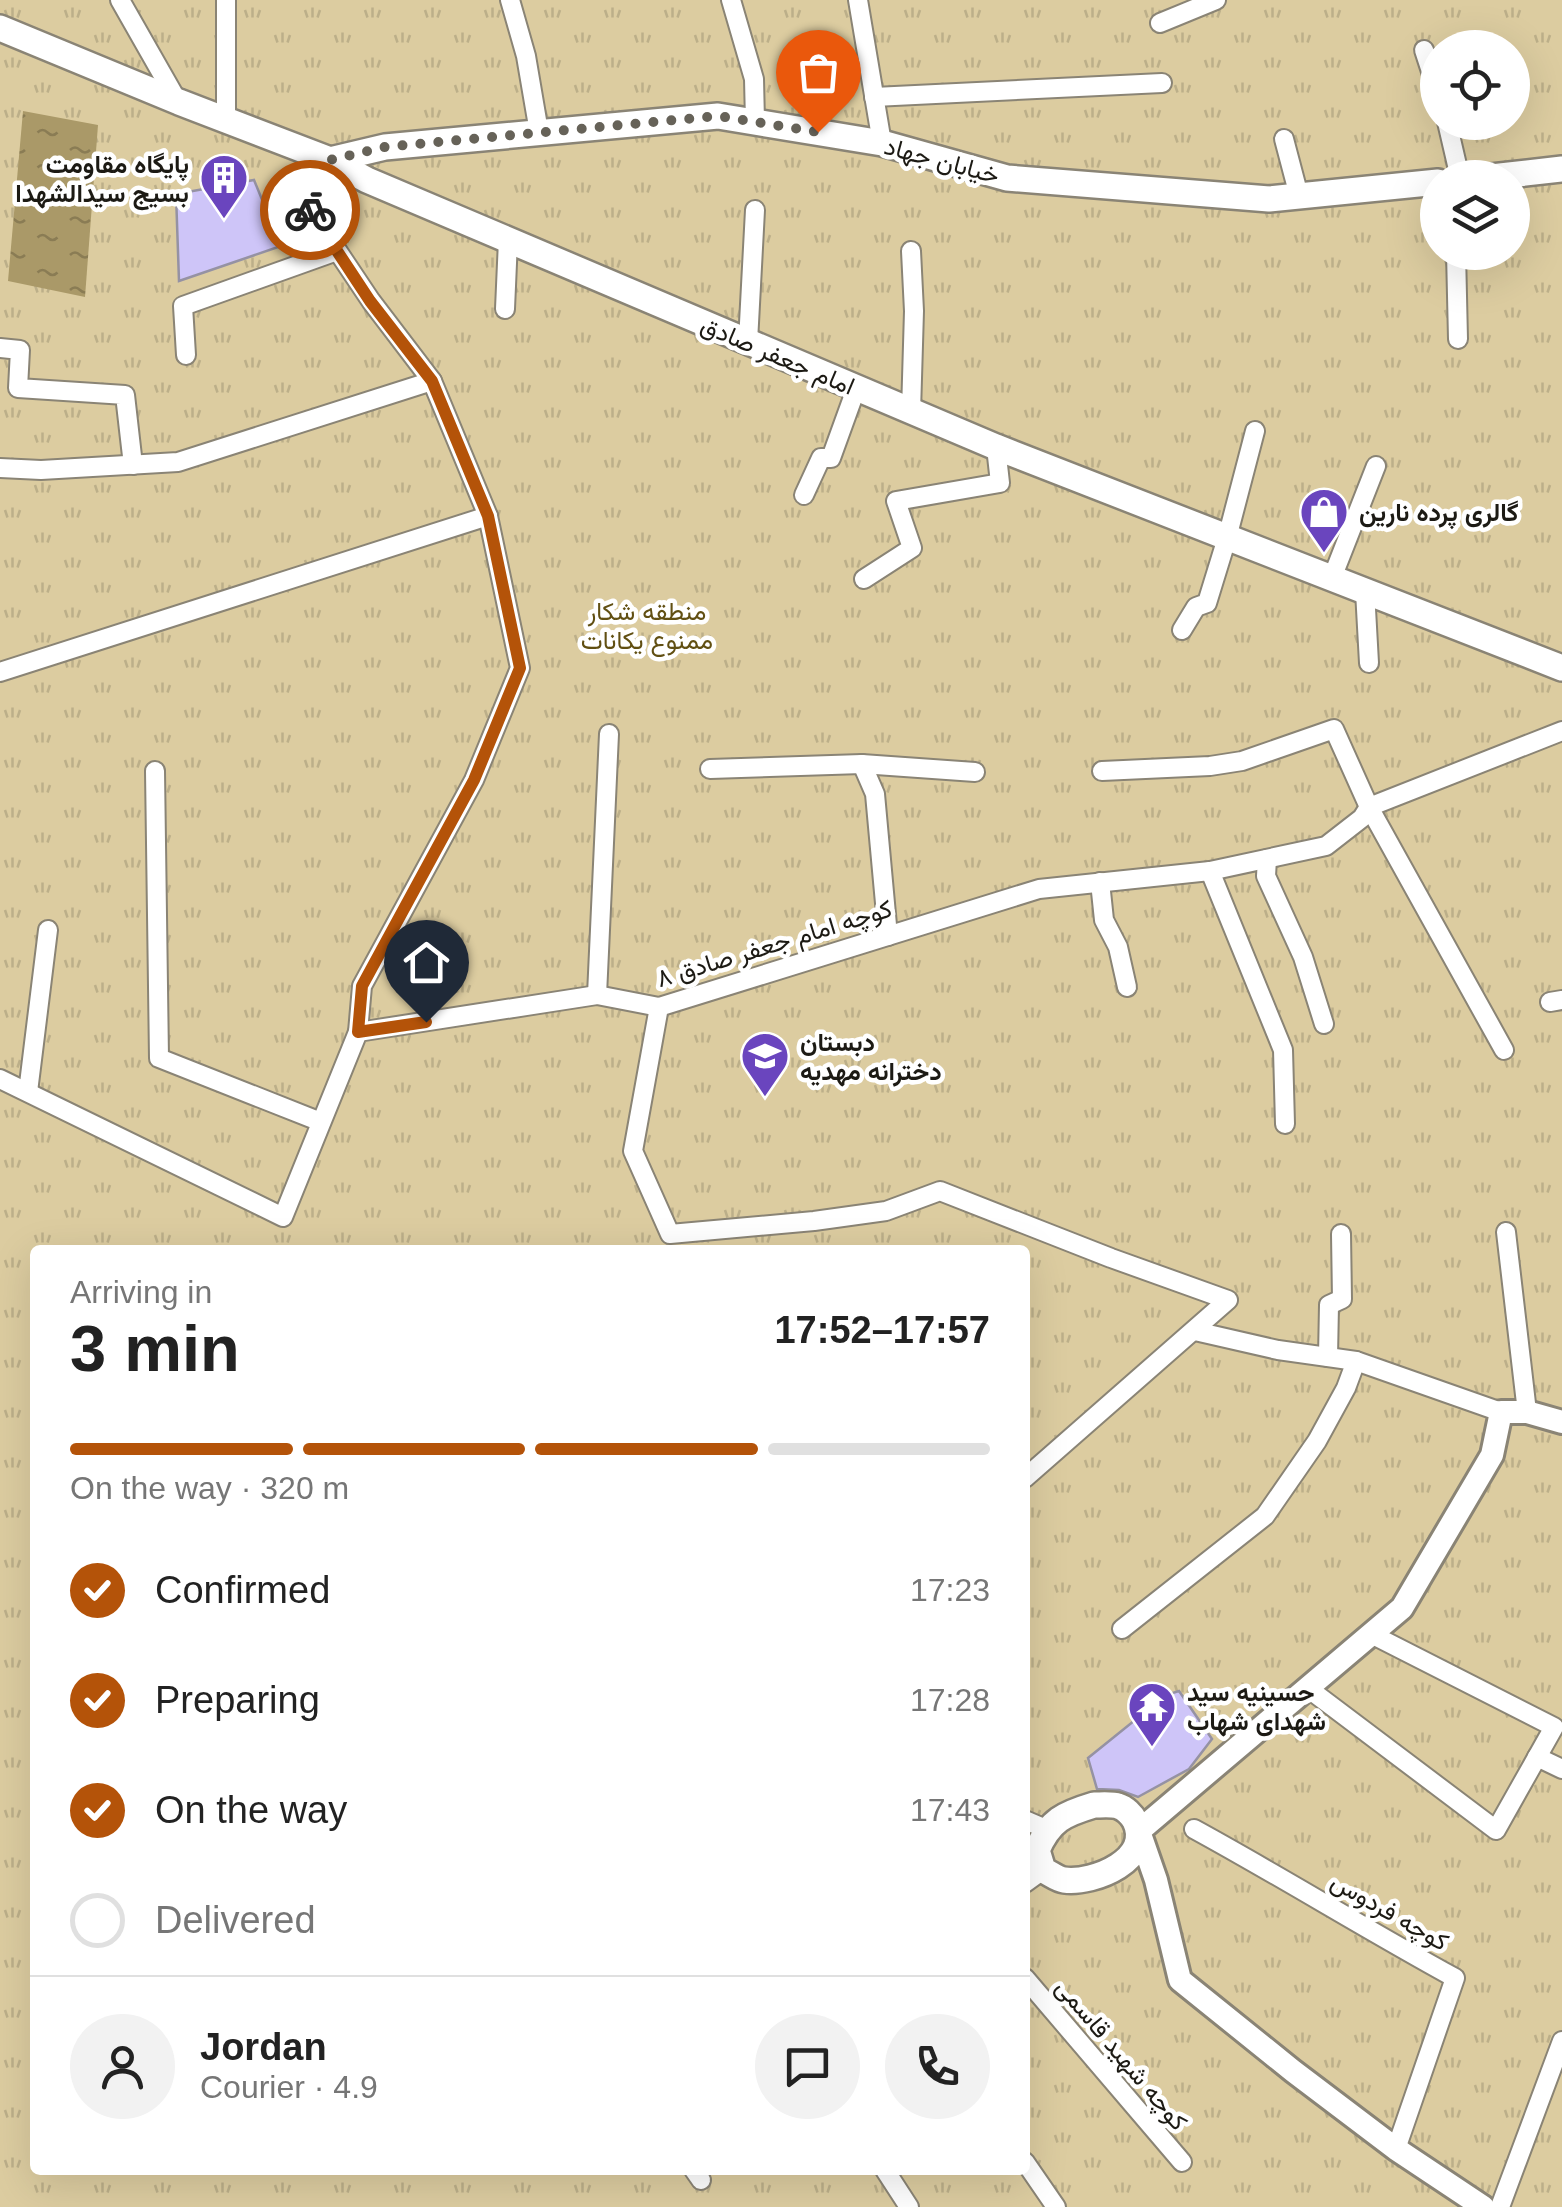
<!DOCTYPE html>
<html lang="en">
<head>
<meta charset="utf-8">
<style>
  :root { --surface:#fff; --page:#f2f2f2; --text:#222; --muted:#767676; --line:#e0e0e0; --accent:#b45309 }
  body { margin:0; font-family:Arial,Vazirmatn,sans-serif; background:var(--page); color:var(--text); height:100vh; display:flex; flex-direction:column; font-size:38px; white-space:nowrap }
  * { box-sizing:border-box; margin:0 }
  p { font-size:32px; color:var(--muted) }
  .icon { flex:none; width:55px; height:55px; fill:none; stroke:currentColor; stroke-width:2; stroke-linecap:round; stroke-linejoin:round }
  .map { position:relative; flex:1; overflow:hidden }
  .panel { position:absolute; left:30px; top:1245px; width:1000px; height:930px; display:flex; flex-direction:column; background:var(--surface); border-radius:10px; box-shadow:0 10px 40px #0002 }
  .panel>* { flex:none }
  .buttons { position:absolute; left:1420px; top:30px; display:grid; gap:20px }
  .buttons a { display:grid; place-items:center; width:110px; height:110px; border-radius:50%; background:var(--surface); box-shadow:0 10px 40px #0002; font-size:50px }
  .pin { position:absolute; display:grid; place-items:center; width:85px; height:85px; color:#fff; margin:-102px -42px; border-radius:50% 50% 50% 0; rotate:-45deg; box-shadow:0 0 10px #0007 }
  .pin .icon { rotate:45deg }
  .courier { position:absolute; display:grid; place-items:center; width:100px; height:100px; margin:-50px; border:8px solid #b45309; border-radius:50%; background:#fff; color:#222; box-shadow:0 2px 12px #0007 }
  .overview em { font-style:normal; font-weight:700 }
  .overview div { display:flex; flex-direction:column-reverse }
  .overview { display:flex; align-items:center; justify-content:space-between; height:170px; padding:0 40px }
  h1 { font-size:65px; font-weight:700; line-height:75px }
  .bar { display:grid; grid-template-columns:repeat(4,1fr); gap:15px 10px; align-content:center; height:120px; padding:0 40px }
  .bar i { height:12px; border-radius:8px; background:var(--line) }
  .bar .on { background:var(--accent) }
  .bar p { grid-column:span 4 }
  .line { display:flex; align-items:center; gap:25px; padding:0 40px; border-top:2px solid var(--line) }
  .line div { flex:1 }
  .round { display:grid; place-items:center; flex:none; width:105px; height:105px; border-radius:52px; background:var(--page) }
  ol { padding:0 40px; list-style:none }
  li { display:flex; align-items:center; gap:30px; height:110px }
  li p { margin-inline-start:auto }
  li .icon { padding:10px; border-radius:50%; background:var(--accent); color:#fff; stroke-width:4 }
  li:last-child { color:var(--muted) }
  li i { width:55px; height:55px; border:5px solid var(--line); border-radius:50% }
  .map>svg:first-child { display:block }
  .park { fill:url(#park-tufts); fill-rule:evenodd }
  .water { fill:url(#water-ripples) }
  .building { fill:#cec5f8; stroke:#9592a3; stroke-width:2.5 }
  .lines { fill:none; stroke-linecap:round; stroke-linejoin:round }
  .minor-casing { stroke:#8a8475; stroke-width:22 }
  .tertiary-casing { stroke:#8a8475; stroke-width:28 }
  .secondary-casing { stroke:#8a8475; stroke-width:30 }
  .minor { stroke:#fff; stroke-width:18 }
  .tertiary { stroke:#fff; stroke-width:22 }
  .secondary { stroke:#fff; stroke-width:25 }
  .done { stroke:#666258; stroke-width:10; stroke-dasharray:0 18 }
  .route { stroke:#b45309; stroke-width:12 }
  .labels { text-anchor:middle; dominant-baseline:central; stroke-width:9; stroke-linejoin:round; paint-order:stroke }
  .street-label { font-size:25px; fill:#1c1a14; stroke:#fff }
  .poi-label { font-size:25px; font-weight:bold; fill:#1c1a14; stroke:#fff; text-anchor:start }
  .park-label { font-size:25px; fill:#614f12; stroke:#fff }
</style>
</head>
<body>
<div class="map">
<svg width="1562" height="2207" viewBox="0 0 1562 2207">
  <defs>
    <pattern id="park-tufts" width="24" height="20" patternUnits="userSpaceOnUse" patternTransform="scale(2.5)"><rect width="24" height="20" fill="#dccca0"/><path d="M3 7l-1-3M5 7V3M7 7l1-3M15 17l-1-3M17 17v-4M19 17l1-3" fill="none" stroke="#bcaf89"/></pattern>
    <pattern id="water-ripples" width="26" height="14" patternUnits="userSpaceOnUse" patternTransform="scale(2.5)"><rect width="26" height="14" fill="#aa9968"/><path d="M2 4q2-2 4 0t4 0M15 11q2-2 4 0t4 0" fill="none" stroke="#8a7c54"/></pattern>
  </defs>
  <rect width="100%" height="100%" fill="#eee8d7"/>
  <!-- park -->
  <path class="park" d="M0,0H1562V2207H0ZM1438,48H1512V122H1438ZM1438,178H1512V252H1438ZM35,1250H1025V2170H35Z"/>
  <!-- water -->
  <path class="water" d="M23,111L98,125L85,297L8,281Z"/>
  <!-- building -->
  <g class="building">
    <path d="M254,180L281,246L179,281L176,194Z"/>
    <path d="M1179,1691L1212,1739L1189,1769L1138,1797L1119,1790L1097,1789L1088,1758L1166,1695Z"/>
  </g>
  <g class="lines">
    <!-- minor casing -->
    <g class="minor-casing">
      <g id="minor">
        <path d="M120,0L178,102"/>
        <path d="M226,0V120"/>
        <path d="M510,0L526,56L539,132"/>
        <path d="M731,0L754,79L755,122"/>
        <path d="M858,0L882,143"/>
        <path d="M1160,23L1216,0"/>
        <path d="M1424,50L1438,93"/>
        <path d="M874,97L1162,83"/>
        <path d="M1447,122L1460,178"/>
        <path d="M1284,139L1299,196"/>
        <path d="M330,160L296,189L371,301L432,381L488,516L520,668L474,780L362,986L358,1032"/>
        <path d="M911,251L914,311L911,412"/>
        <path d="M1456,252L1458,339"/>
        <path d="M505,309L508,240"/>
        <path d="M748,342L755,210"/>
        <path d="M0,348L20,350L18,388L125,395L133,465"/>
        <path d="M186,355L183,306L337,251"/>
        <path d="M0,468L41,470L178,462L432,381"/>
        <path d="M804,495L821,458H831L856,389"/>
        <path d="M1332,578L1376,466"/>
        <path d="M864,579L912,548L896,501L1000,483L996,447"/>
        <path d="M1365,591L1369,663"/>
        <path d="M1182,630L1196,607L1207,603L1227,538L1255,431"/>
        <path d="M0,672L488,516"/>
        <path d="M862,764L875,794L888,936"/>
        <path d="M710,769L862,764L975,772"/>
        <path d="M155,771L159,1058L321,1122"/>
        <path d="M1102,771L1210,766L1242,761L1334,729L1369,807L1504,1050"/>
        <path d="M1267,859L1266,876L1303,957L1324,1024"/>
        <path d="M1210,871L1283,1050L1285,1124"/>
        <path d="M1100,882L1104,920L1118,947L1127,987"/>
        <path d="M597,995L609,734"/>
        <path d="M1550,1002L1562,1000"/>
        <path d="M659,1007L633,1151L670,1234L814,1221L886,1211L940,1191L1111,1258L1228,1300L1025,1478"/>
        <path d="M0,1079L283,1217L358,1032L597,995L659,1007L1039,889L1210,871L1326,846L1362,818L1369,807L1562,731"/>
        <path d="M28,1092L48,930"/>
        <path d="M1506,1232L1527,1412"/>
        <path d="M1195,1331L1278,1350L1356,1361L1501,1412"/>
        <path d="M1328,1357L1329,1305L1342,1299L1341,1234"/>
        <path d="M1122,1629L1265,1516L1317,1441L1346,1388L1356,1361"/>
        <path d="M1309,1689L1496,1830L1554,1727L1371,1634"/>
        <path d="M1537,1757L1562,1769"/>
        <path d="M1025,1820L1046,1829"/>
        <path d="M1194,1829C1282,1877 1367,1930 1455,1978L1396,2149"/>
        <path d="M1025,1883L1043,1870"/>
        <path d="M1025,1978L1182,2162"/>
        <path d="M1025,2162L1056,2207"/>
        <path d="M694,2170L701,2180"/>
        <path d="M885,2170L909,2207"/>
        <path d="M1500,2207L1562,2041"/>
      </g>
    </g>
    <!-- tertiary casing -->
    <g class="tertiary-casing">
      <path id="tertiary" d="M1483,2207L1396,2149L1293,2071L1180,1980L1156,1880L1139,1831L1402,1608L1492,1455L1501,1412H1527L1562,1422"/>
    </g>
    <!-- secondary casing -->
    <g class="secondary-casing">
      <g id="secondary">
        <path d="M0,28L179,102L330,160L367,180L996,447L1562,668"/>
        <path d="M330,160L385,147L718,116L882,143L1007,178L1269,199L1438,182"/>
        <path d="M1482,178L1562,169"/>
        <path d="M1094,1805C1101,1805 1112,1804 1118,1806C1125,1808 1132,1815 1135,1821C1154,1859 1094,1884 1064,1880C1057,1879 1050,1873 1043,1870L1037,1850C1050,1820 1064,1814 1094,1805Z"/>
      </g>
    </g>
    <!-- minor -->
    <use href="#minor" class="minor"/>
    <!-- tertiary -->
    <use href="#tertiary" class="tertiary"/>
    <!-- secondary -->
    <use href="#secondary" class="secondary"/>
  </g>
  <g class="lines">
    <!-- done -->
    <path class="done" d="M310,210L296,189L330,160L385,147L718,116L818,132"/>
    <!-- route -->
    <path class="route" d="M310,210L370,301L432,381L488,516L520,668L474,780L362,986L358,1032L426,1022"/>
  </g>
  <!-- icons -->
  <defs>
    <g id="building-pin" transform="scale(2.5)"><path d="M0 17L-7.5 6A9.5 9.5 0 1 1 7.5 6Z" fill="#6a45be" stroke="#fff"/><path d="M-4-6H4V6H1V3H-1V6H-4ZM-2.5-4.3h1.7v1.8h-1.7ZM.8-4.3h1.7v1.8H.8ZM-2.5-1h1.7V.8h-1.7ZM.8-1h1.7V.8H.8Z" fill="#fff"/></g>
    <g id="shop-pin" transform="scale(2.5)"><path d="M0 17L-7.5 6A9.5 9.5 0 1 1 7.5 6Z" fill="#6a45be" stroke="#fff"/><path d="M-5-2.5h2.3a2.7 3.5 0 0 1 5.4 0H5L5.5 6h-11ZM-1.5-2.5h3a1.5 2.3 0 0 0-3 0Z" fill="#fff"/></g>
    <g id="school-pin" transform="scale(2.5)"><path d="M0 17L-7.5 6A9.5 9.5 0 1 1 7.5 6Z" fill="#6a45be" stroke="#fff"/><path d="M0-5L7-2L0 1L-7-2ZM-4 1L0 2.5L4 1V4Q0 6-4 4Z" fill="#fff"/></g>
    <g id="temple-pin" transform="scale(2.5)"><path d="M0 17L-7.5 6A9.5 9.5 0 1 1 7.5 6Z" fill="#6a45be" stroke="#fff"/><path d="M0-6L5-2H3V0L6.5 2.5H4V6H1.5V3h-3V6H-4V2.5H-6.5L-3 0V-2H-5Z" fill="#fff"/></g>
  </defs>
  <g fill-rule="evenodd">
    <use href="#building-pin" x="224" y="178"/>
    <use href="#shop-pin" x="1324" y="512"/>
    <use href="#school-pin" x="765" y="1056"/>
    <use href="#temple-pin" x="1152" y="1706"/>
  </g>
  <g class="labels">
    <!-- street labels -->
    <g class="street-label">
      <text transform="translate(942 160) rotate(15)">خیابان جهاد</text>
      <text transform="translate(778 355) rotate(23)">امام جعفر صادق</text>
      <text transform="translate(774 943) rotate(-17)">کوچه امام جعفر صادق ۸</text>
      <text transform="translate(1390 1911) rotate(30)">کوچه فردوس</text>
      <text transform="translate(1122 2054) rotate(50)">کوچه شهید قاسمی</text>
    </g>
    <!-- poi labels -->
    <g class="poi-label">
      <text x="189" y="164" text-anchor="end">پایگاه مقاومت<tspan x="189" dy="29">بسیج سیدالشهدا</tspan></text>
      <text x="1359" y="512">گالری پرده نارین</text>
      <text x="800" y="1042">دبستان<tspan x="800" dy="29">دخترانه مهدیه</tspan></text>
      <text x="1187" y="1692">حسینیه سید<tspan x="1187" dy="29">شهدای شهاب</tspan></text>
    </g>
    <!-- park labels -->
    <g class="park-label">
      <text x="647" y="611">منطقه شکار<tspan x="647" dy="29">ممنوع یکانات</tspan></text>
    </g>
  </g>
</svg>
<div class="buttons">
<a><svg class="icon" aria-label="locate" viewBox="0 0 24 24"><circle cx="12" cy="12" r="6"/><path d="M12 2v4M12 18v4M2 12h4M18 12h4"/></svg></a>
<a><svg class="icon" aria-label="layers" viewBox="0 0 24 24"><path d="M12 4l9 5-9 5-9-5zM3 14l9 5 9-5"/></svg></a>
</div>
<div class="pin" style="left:818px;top:132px;background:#ea580c"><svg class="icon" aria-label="bag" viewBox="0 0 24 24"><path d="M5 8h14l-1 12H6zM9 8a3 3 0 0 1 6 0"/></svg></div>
<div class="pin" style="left:426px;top:1022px;background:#1f2937"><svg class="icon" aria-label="home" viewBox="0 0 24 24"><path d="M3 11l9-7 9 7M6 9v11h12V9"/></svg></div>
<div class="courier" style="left:310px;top:210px"><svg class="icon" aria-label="bike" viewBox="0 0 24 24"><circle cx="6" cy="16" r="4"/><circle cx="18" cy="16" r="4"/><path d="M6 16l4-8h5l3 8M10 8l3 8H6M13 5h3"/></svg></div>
<section class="panel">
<div class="overview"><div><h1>3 min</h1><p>Arriving in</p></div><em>17:52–17:57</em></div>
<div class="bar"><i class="on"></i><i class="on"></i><i class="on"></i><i></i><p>On the way · 320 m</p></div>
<ol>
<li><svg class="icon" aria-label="check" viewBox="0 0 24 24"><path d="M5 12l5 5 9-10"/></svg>Confirmed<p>17:23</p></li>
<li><svg class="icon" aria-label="check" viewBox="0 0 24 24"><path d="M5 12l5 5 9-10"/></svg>Preparing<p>17:28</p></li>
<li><svg class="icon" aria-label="check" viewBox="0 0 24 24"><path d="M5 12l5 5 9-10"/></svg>On the way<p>17:43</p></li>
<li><i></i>Delivered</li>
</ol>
<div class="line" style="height:180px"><a class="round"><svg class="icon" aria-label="person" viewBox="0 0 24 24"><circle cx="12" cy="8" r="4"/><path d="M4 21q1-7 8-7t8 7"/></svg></a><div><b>Jordan</b><p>Courier · 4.9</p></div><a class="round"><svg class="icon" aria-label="chat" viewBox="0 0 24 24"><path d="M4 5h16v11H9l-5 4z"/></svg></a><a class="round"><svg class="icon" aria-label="phone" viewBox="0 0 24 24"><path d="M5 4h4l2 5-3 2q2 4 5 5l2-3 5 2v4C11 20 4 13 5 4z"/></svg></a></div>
</section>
</div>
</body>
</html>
